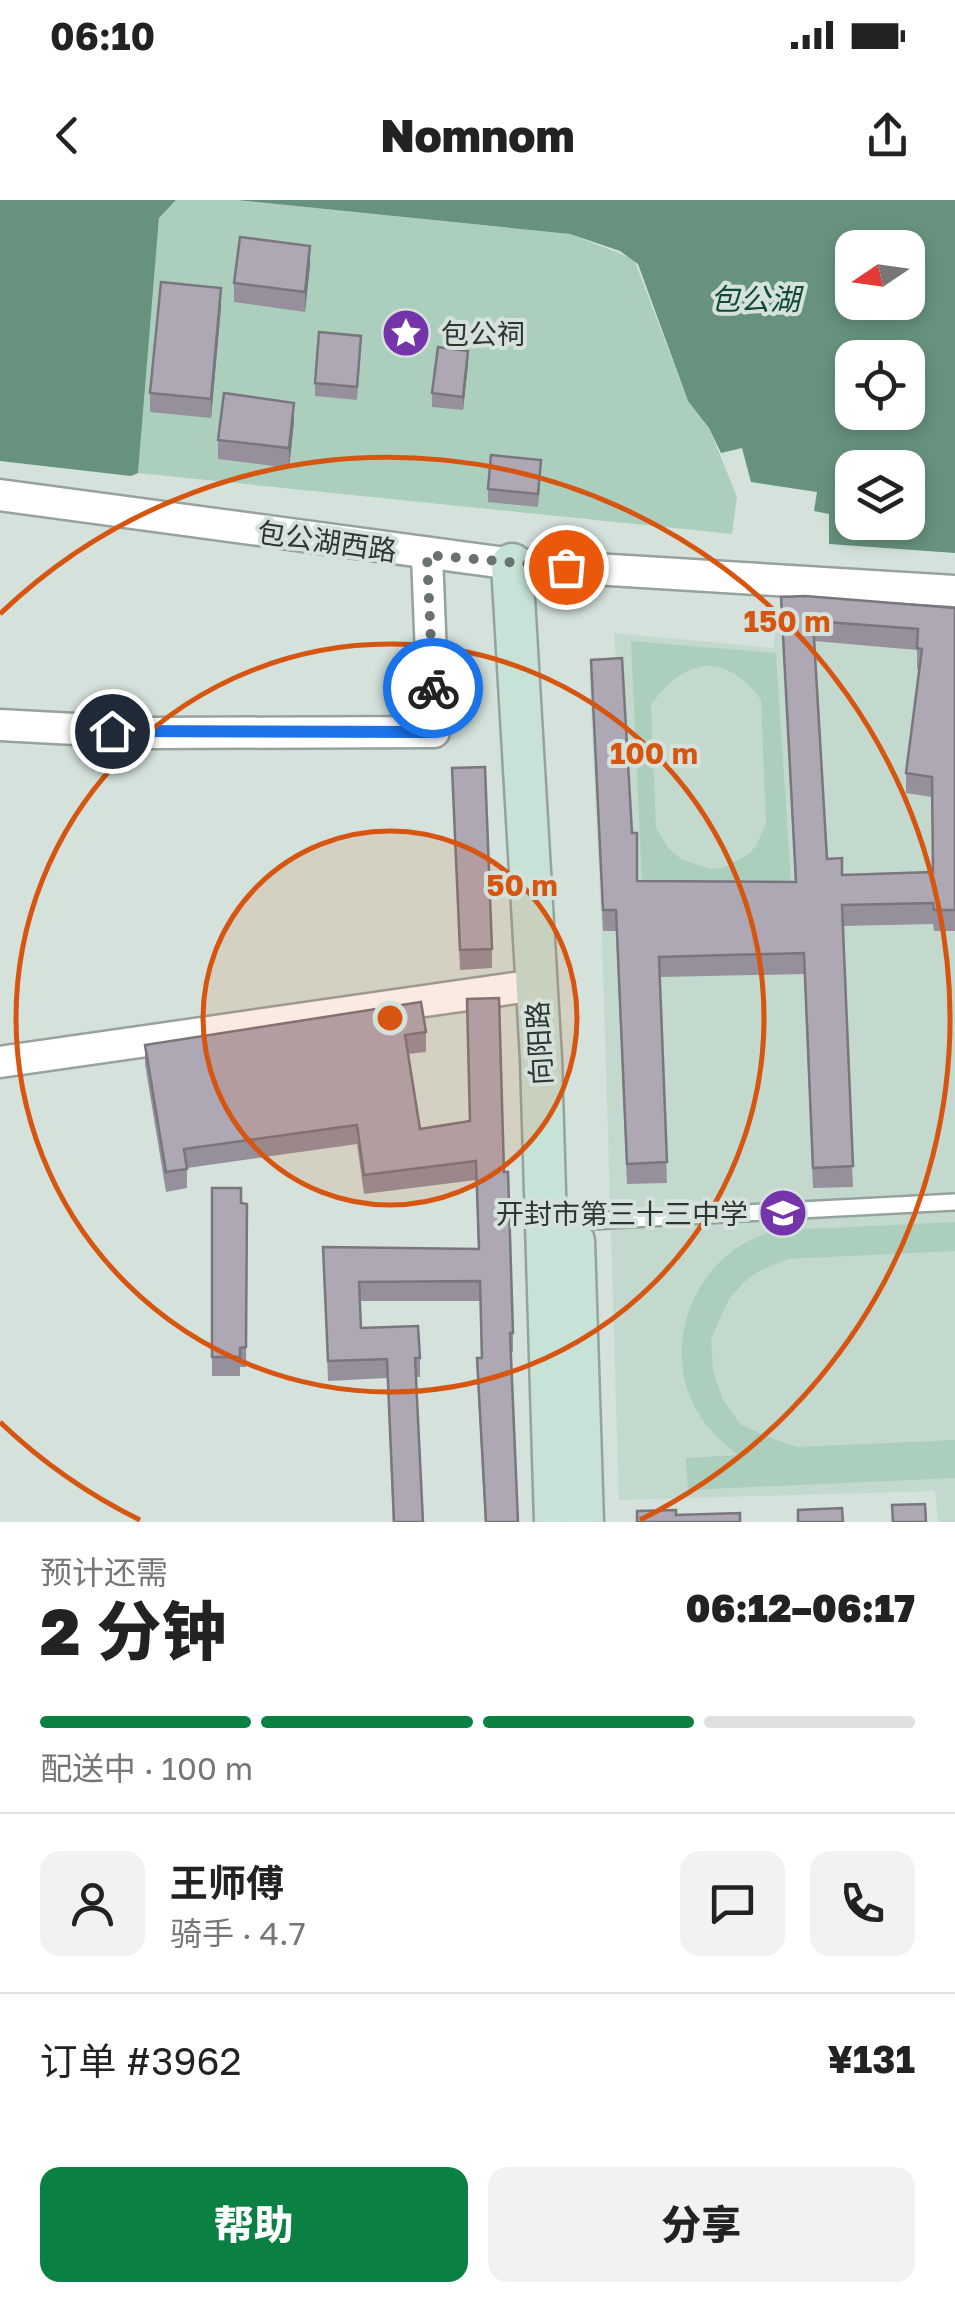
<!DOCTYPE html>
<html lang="zh">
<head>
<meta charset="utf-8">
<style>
  :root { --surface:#fff; --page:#f2f2f2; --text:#222; --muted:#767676; --line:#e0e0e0; --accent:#0b8043 }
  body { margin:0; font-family:"Golos Text","Noto Sans SC",sans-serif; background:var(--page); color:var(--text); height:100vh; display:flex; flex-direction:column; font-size:38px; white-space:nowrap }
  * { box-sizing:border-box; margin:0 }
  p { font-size:32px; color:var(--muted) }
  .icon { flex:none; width:55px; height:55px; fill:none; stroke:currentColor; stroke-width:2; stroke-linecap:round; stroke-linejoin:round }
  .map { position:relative; height:1322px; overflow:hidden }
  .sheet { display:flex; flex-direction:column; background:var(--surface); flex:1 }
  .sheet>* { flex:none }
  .needle { width:65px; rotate:257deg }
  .controls { position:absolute; left:835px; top:30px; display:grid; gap:20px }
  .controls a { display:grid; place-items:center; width:90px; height:90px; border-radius:20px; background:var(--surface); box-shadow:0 5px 15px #0003; font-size:50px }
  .pin { position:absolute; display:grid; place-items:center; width:85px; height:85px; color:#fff; margin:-42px; border:5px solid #fff; border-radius:50%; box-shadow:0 2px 10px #0007 }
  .courier { position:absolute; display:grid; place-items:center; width:100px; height:100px; margin:-50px; border:8px solid #1a73e8; border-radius:50%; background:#fff; color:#222; box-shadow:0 2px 12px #0007 }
  .head em { font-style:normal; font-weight:800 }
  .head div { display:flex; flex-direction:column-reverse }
  .head { display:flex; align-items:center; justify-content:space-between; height:170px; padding:0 40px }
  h1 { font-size:65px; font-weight:800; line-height:75px }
  .bar { display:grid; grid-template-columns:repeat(4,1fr); gap:15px 10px; align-content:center; height:120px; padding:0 40px }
  .bar i { height:12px; border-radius:8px; background:var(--line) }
  .bar .on { background:var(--accent) }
  .bar p { grid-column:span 4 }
  .line { display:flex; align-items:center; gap:25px; padding:0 40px; border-top:2px solid var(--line) }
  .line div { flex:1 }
  .round { display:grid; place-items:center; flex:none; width:105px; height:105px; border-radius:20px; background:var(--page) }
  .primary-button { display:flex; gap:20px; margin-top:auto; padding:20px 40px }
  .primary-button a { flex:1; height:115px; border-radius:20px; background:var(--accent); color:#fff; font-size:40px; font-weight:800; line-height:115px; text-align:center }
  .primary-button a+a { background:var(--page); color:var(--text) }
  .status { display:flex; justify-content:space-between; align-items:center; height:70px; padding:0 50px; background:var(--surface); direction:ltr }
  .status svg { height:28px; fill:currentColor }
  header { display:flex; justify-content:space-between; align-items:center; height:130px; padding:0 40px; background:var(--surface); font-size:45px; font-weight:800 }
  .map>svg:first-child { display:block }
  .built { fill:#c3d9cd }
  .green { fill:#accfbd; fill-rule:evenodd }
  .water { fill:#67937e; fill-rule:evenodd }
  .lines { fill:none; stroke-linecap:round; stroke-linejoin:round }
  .lane-casing { stroke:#96a39c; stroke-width:20 }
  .street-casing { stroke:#96a39c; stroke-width:35 }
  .secondary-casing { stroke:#96a39c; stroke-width:45 }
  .lane { stroke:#fff; stroke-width:15 }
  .street { stroke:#fff; stroke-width:30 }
  .secondary { stroke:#c7e2d7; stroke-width:40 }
  .wall { fill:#95909b; fill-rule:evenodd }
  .shaded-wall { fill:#79767e }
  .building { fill:#ada8b4; stroke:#79767e; stroke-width:2.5; fill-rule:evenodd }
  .done { stroke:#69726d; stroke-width:10; stroke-dasharray:0 18 }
  .route { stroke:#1a73e8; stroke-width:12 }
  .ring { fill:none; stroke:#d65510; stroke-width:5 }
  .labels { text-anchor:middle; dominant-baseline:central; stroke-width:8; stroke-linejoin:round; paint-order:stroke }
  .poi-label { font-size:28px; fill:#2f3532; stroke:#d4e2db; text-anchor:start }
  .street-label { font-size:28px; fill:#2f3532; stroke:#d4e2db }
  .water-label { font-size:30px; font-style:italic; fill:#114b35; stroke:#d4e2db }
  .centre { fill:#d65510; stroke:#d4e2db; stroke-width:5 }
  .ring-label { font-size:30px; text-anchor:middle; font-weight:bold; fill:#d65510; stroke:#d4e2db; stroke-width:8; stroke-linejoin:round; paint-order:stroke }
</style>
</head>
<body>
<div class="status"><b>06:10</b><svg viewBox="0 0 49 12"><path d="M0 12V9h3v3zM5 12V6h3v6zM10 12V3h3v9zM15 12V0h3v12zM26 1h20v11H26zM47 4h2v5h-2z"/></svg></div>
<header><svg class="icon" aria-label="back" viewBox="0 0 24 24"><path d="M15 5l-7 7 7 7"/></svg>Nomnom<svg class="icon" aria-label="share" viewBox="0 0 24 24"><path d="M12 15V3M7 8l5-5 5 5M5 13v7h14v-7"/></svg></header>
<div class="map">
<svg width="955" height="1322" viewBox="0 0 955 1322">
  <rect width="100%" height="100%" fill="#d4e2db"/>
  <!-- built -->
  <path class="built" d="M775,412L955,425V1322H938L935,1291L619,1300L602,736L589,473L617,472L614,433L774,448Z"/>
  <!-- green -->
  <g class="green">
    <path d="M176,0H237L570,34L634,59L688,201L709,228L737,297L732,334L138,273L159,18Z"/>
    <path d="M631,441L776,453L791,682L642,686ZM706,466C730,466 748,481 761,500L766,623L756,646L749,654L723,668L710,669L681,659L668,648L656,627L651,505C667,484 679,470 706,466Z"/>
    <path d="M955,1022V1051L788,1059L757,1072L743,1083L729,1099L711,1139L713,1170L722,1198L740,1224L769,1237L797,1247L955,1240V1278L688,1290L686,1258L738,1255C718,1239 700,1222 690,1197C664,1131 702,1051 771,1032C790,1027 813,1029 832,1028C873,1026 914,1024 955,1022Z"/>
  </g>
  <!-- water -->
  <g class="water">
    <path d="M0,0H176L159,18L138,273L131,276L0,261Z"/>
    <path d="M237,0H955V353L829,344V314L814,311L817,292L751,282L742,248L721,253L709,228L688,201L638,64L620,51L570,34ZM852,48H908V102H852ZM852,158H908V212H852ZM852,268H908V322H852Z"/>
  </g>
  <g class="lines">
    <!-- lane casing -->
    <g class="lane-casing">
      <path id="lane" d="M573,1022L955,1002"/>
    </g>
    <!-- street casing -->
    <g class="street-casing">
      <g id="street">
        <path d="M0,295L512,364L955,391"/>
        <path d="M0,525L149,533L434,532L427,355"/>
        <path d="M0,862L536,785"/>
      </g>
    </g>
    <!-- secondary casing -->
    <g class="secondary-casing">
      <g id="secondary">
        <path d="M512,364L541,859L555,1322"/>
        <path d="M574,1041L583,1322"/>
      </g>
    </g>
    <!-- lane -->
    <use href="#lane" class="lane"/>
    <!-- street -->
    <use href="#street" class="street"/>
    <!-- secondary -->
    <use href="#secondary" class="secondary"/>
  </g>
  <!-- wall -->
  <g class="wall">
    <path d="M310,65L305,112L234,102V83Z"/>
    <path d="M221,107L211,218L150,212V193Z"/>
    <path d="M361,149L357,200L315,196V183Z"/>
    <path d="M468,164L463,210L432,207V193Z"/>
    <path d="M294,222L289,268L218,259V240Z"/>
    <path d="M541,273L538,307L488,302V289Z"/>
    <path d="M781,397L955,408V731H934L933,724L842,726L853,987L813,988L804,774L660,777L667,983L627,984L616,731H603L591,460L632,633L637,681L795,682ZM814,441L917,450V469H920L906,573V593L932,597L933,672L842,675L827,659Z"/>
    <path d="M452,568L492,749V768L460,770Z"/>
    <path d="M426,832V852L408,854L420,929L504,972L513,1133V1152H511L518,1322H485L477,1177V1158H481L480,1101H359L361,1128L420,1158V1177H416L423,1322H393L387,1178L328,1181L323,1047L478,1049L476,980L364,994L357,944L187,968V988L166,992L145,864V845Z"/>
    <path d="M212,988L241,1003L247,1004L246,1167H240V1176H212Z"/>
  </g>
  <!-- shaded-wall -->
  <g class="shaded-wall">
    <path d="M310,46V65L305,112V92Z"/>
    <path d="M221,88V107L211,218V199Z"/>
    <path d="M468,151V164L463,210V197Z"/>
    <path d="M294,203V222L289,268V248Z"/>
  </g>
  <!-- building -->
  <g class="building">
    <path d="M240,37L310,46L305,92L234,83Z"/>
    <path d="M161,82L221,88L211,199L150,193Z"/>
    <path d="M319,132L361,136L357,187L315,183Z"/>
    <path d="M438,147L468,151L463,197L432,193Z"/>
    <path d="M224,193L294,203L289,248L218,240Z"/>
    <path d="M491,255L541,260L538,294L488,289Z"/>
    <path d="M805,396L955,408V710H934L933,703L842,705L853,966L813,968L804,753L659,757L667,962L627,964L616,710H603L591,460L622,458L632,633H637V681L796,682L781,397ZM813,421L918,429L917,448L922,449L906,573L932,577L933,672L842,675V658L827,659Z"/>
    <path d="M485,567L492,749L460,750L452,568Z"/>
    <path d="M499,798L504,972H508L513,1133H510L518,1322H486L477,1158H482L480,1081L359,1082L361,1128L418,1126L420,1158H415L423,1322H394L387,1159L328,1161L323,1047L479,1049L476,961L364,975L357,925L184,949L187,969L166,972L145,845L421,802L426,832L405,835L420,929L470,921L467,799Z"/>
    <path d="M212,988H241V1003L247,1004L246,1147L240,1148V1157H212Z"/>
    <path d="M925,1304L926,1322H893L892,1305Z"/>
    <path d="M842,1308L843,1322H798V1310Z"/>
    <path d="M676,1310V1315L740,1313V1322H637V1311Z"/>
  </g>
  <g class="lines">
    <!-- done -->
    <path class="done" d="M433,488L427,355L566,367"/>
    <!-- route -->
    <path class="route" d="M112,531L434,532L433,488"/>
  </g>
  <!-- distance rings -->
  <circle cx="390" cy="818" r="187" fill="#d65510" fill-opacity=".12"/>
  <g class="ring">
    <circle cx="390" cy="818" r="187"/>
    <circle cx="390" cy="818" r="374"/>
    <path d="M140 1320A561 561 0 0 1 0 1222M0 414A561 561 0 1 1 640 1320"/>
  </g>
  <!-- icons -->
  <defs>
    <g id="sight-disc" transform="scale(2.5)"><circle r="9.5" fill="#7535aa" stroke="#d4e2db"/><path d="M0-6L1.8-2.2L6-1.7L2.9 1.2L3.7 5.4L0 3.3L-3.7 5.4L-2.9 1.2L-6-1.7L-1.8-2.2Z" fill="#fff"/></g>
    <g id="school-disc" transform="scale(2.5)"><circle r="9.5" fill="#7535aa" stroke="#d4e2db"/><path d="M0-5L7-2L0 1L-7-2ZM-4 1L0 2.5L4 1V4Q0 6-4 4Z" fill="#fff"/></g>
  </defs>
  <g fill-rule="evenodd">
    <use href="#sight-disc" x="406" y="133"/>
    <use href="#school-disc" x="783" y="1013"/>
  </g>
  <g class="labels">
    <!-- poi labels -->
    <g class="poi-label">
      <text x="441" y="133">包公祠</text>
      <text x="748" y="1013" text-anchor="end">开封市第三十三中学</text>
    </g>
    <!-- street labels -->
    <g class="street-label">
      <text transform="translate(327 341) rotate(8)">包公湖西路</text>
      <text transform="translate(539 843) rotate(-93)">向阳路</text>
    </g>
    <!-- water labels -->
    <g class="water-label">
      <text x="755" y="99">包公湖</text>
    </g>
  </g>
  <circle cx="390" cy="818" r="15" class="centre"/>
  <g class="ring-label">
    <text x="787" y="432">150 m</text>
    <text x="654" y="564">100 m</text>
    <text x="522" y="696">50 m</text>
  </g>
</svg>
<div class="controls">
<a><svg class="needle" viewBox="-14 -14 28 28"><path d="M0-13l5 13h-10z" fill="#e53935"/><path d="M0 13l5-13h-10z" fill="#767676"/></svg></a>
<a><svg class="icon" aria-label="locate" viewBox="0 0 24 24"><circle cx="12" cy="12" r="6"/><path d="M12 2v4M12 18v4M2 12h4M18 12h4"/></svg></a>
<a><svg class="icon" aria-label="layers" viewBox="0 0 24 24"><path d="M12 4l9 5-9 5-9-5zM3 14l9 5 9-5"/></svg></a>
</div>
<div class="pin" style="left:566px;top:367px;background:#ea580c"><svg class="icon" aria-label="bag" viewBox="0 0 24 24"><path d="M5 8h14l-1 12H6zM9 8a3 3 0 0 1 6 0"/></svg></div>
<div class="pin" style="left:112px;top:531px;background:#1f2937"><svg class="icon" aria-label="home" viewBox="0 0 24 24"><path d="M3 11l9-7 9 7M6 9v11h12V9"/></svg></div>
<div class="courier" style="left:433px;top:488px"><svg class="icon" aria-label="bike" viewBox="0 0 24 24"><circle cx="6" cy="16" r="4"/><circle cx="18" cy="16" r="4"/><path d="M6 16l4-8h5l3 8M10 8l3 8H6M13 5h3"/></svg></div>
</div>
<section class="sheet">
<div class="head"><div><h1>2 分钟</h1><p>预计还需</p></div><em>06:12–06:17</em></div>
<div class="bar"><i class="on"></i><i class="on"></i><i class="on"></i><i></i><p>配送中 · 100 m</p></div>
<div class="line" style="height:180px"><a class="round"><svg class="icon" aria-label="person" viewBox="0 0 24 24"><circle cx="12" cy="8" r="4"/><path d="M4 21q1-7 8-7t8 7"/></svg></a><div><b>王师傅</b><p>骑手 · 4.7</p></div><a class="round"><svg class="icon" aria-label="chat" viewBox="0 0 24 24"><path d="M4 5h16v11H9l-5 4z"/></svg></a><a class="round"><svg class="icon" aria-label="phone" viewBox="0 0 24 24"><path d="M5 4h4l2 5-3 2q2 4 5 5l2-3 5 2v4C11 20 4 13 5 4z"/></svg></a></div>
<div class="line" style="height:130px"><div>订单 #3962</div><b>¥131</b></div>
<div class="primary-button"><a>帮助</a><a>分享</a></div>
</section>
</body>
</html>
